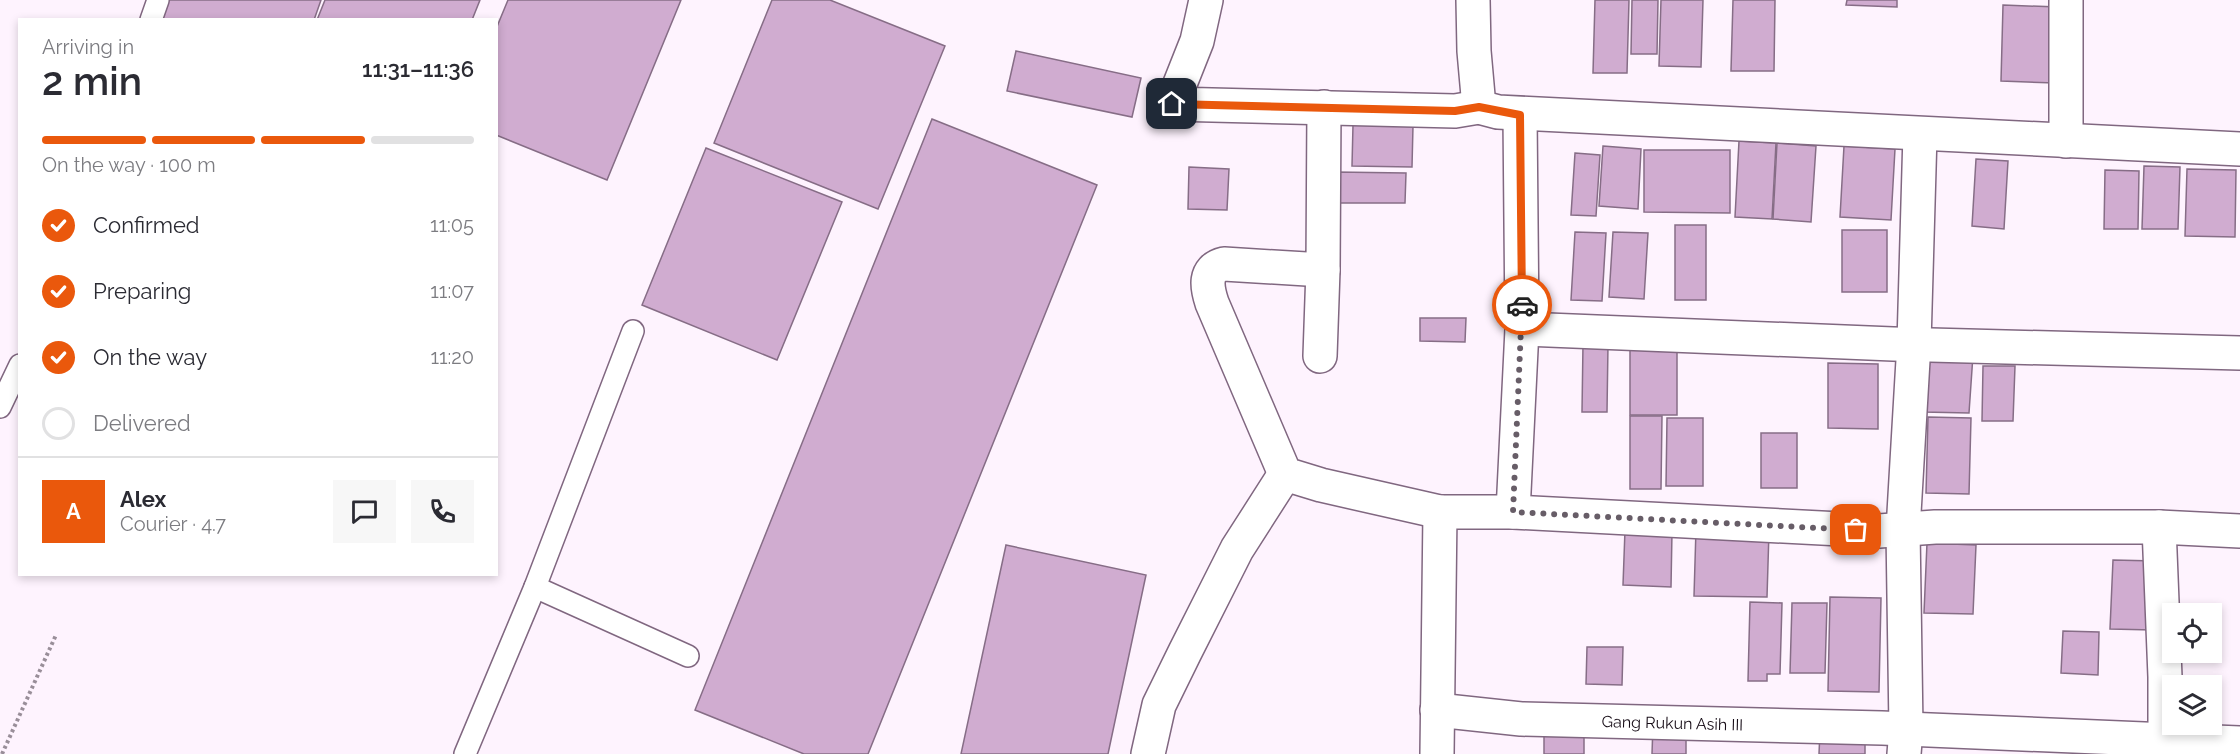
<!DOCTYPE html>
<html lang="en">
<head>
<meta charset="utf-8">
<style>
  :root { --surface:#fff; --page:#f7f7f7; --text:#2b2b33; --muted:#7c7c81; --line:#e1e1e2; --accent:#ea580c }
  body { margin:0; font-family:Raleway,sans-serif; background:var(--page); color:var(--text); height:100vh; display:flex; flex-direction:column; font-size:22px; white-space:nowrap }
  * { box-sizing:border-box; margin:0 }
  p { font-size:20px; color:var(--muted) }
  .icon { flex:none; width:33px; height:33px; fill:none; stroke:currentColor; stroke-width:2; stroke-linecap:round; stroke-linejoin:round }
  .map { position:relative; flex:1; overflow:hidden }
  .sheet { position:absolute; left:18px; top:18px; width:480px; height:558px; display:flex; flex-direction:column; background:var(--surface); border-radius:0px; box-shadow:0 3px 9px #0003 }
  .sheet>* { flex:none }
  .fabs { position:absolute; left:2162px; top:603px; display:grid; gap:12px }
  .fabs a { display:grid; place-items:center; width:60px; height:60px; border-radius:0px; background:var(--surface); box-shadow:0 3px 9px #0003; font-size:30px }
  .pin { position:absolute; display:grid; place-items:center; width:51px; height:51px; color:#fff; margin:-26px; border-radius:12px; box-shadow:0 3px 9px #0006 }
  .courier { position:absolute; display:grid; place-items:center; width:60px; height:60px; margin:-30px; border:4px solid #ea580c; border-radius:50%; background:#fff; color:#222; box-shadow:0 2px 8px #0007 }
  .summary em { font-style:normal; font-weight:600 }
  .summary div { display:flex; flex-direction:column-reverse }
  .summary { display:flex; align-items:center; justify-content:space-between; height:102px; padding:0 24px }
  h1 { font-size:39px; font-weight:600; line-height:45px }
  .bar { display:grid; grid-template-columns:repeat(4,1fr); gap:9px 6px; align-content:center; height:72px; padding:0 24px }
  .bar i { height:8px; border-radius:4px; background:var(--line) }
  .bar .selected { background:var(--accent) }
  .bar p { grid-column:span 4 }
  .line { display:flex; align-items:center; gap:15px; padding:0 24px; border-top:2px solid var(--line) }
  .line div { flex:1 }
  .round { display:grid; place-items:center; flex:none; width:63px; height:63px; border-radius:0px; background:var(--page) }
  ol { padding:0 24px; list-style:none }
  li { display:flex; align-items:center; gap:18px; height:66px }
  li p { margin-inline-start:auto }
  li .icon { padding:6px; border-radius:50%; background:var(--accent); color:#fff; stroke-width:4 }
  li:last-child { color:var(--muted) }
  li i { width:33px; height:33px; border:3px solid var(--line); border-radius:50% }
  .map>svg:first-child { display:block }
  .building { fill:#d0acd0; stroke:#866d86; stroke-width:1.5 }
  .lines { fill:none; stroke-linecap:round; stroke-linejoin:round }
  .service-casing { stroke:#806780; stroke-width:24 }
  .minor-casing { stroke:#806780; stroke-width:36 }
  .path { stroke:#998e99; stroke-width:4; stroke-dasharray:3 3; stroke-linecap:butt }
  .service { stroke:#fff; stroke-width:21 }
  .minor { stroke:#fff; stroke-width:33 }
  .done { stroke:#675d67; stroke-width:6; stroke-dasharray:0 10.8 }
  .route { stroke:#ea580c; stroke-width:8 }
  .labels { text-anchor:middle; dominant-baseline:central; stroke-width:4.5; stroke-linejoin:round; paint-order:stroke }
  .street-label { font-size:16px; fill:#160c16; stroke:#fff }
</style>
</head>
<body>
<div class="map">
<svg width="2240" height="754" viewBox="0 0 2240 754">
  <rect width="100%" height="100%" fill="#fef3fe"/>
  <!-- building -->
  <g class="building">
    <path d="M166,0H321L314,20H166L160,17Z"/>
    <path d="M325,0H480L472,20H317Z"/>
    <path d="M508,0H681L607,180L496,135V29Z"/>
    <path d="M772,0H830L945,46L878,209L714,143Z"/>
    <path d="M1595,0H1629L1627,73H1593Z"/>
    <path d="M1632,0H1658L1657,54H1631Z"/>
    <path d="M1661,0H1703L1701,67L1659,66Z"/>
    <path d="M1733,0H1775L1774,71H1731Z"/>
    <path d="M1847,0H1897V7L1846,5Z"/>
    <path d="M2003,5L2058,7L2055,83L2001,81Z"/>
    <path d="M1016,51L1141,78L1132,117L1007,91Z"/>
    <path d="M932,119L1097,185L868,754H804L695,710Z"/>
    <path d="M1353,125L1413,126L1412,167L1352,166Z"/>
    <path d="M1739,141L1776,143L1772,219L1735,217Z"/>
    <path d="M1777,143L1816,146L1811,222L1773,219Z"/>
    <path d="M1603,146L1641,149L1638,209L1599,206Z"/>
    <path d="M1844,146L1895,149L1891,220L1840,217Z"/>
    <path d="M706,148L842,202L777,360L642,305Z"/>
    <path d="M1644,150H1730V213L1644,212Z"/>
    <path d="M1575,153L1600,155L1596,216L1571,215Z"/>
    <path d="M1976,159L2008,161L2004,229L1972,226Z"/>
    <path d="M2144,166L2180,167L2178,229H2142Z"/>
    <path d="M1189,167L1229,169L1227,210L1188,209Z"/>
    <path d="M2187,169L2236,170L2235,237L2185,236Z"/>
    <path d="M2105,170L2139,171L2138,229H2104Z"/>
    <path d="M1335,172L1406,173L1405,203H1335Z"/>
    <rect x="1675" y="225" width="31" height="75"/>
    <rect x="1842" y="230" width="45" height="62"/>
    <path d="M1575,232L1606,233L1602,301L1571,300Z"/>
    <path d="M1613,232L1648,233L1644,299L1609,297Z"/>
    <path d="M1420,318H1466L1465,342L1420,341Z"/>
    <path d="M1583,344L1608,345L1607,412H1582Z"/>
    <path d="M1630,350L1677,351V415H1630Z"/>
    <path d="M1973,355L1969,413L1923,412L1927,357Z"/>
    <path d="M1828,363L1878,364V429L1828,428Z"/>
    <path d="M1983,366H2015L2013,421H1982Z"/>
    <path d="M1630,416H1662L1661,489H1630Z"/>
    <path d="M1928,417L1971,418L1969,494L1926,493Z"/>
    <path d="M1667,418H1703V486H1666Z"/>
    <rect x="1761" y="433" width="36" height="55"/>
    <path d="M1696,529L1769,531L1767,597L1694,596Z"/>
    <path d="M1625,530L1672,532L1671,587L1623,585Z"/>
    <path d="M1927,543L1976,545L1973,614L1924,613Z"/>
    <path d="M1006,545L1146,575L1108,754H961Z"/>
    <path d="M2113,560L2155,561L2153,630L2110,629Z"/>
    <path d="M1830,597L1881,598L1879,692L1828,691Z"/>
    <path d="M1750,602L1782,603L1780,674H1767V681H1748Z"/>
    <path d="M1792,603H1827L1825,673H1790Z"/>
    <path d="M2063,631L2099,632L2098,675L2061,673Z"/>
    <path d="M1587,647H1623L1622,685L1586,684Z"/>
    <path d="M1544,724L1584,726V754H1544Z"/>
    <path d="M1653,724L1686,725V754H1652Z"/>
    <path d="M1865,730V754H1819L1820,731Z"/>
  </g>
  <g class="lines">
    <!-- service casing -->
    <g class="service-casing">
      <g id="service">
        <path d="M151,20L158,0"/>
        <path d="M0,407L20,365"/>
        <path d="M535,587L688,656"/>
        <path d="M465,754L535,587L633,331"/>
      </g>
    </g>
    <!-- minor casing -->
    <g class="minor-casing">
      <g id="minor">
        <path d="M1206,0L1197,41L1172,104L1455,111L1479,107"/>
        <path d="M1473,0L1474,51L1479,107L1498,112L2240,149"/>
        <path d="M1324,107L1323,270L1224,264C1203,269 1207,288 1212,303L1285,474L1321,485L1440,512H1513L1879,531L1935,527H2159L2240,531"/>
        <path d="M2066,141V0"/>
        <path d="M1522,329L1893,344L2240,353"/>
        <path d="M1320,356L1323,270"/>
        <path d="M1513,512L1522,329L1520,115"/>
        <path d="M2159,527L2165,677V754"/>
        <path id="s1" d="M1437,710L1521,719L1882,728L2240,743"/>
        <path d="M1148,754L1159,705L1185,652L1237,549L1285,474"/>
        <path d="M1437,754L1440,512"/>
        <path d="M1904,754L1906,729L1903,530L1914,343L1920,134"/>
      </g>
    </g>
    <!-- path -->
    <path class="path" d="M2,754L56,635"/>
    <!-- service -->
    <use href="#service" class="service"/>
    <!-- minor -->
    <use href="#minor" class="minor"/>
  </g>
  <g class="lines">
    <!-- done -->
    <path class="done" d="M1522,305L1513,512L1856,530"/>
    <!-- route -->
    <path class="route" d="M1172,104L1455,111L1479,107L1520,115L1522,305"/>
  </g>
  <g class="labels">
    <!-- street labels -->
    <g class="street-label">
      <text stroke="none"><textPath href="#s1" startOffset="236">Gang Rukun Asih III</textPath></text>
    </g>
  </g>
</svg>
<div class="fabs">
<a><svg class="icon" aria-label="locate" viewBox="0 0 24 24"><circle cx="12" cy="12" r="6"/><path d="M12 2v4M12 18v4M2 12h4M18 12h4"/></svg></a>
<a><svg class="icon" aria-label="layers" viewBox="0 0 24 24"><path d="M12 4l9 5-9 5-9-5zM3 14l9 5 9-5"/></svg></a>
</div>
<div class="pin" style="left:1856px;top:530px;background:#ea580c"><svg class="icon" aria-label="bag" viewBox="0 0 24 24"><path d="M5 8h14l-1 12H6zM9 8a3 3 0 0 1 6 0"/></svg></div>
<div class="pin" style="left:1172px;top:104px;background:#1f2937"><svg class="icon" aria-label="home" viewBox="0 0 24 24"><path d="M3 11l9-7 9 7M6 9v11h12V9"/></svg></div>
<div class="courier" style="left:1522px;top:305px"><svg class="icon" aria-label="car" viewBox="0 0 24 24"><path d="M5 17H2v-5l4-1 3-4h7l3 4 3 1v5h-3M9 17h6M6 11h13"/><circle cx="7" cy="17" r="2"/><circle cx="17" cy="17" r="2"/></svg></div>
<section class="sheet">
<div class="summary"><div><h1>2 min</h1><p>Arriving in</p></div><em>11:31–11:36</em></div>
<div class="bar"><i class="selected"></i><i class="selected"></i><i class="selected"></i><i></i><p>On the way · 100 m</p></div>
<ol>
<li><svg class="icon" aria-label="check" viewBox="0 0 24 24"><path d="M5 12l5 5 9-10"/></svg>Confirmed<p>11:05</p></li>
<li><svg class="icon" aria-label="check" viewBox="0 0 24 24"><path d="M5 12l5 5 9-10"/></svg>Preparing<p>11:07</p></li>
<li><svg class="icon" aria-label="check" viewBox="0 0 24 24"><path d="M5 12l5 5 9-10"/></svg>On the way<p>11:20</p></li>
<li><i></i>Delivered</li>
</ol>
<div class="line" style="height:108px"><b class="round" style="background:var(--accent);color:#fff">A</b><div><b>Alex</b><p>Courier · 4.7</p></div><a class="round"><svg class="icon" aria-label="chat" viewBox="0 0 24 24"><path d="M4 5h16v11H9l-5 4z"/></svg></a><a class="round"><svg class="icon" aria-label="phone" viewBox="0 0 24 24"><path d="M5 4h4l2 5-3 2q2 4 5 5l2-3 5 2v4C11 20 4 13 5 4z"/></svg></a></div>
</section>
</div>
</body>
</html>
